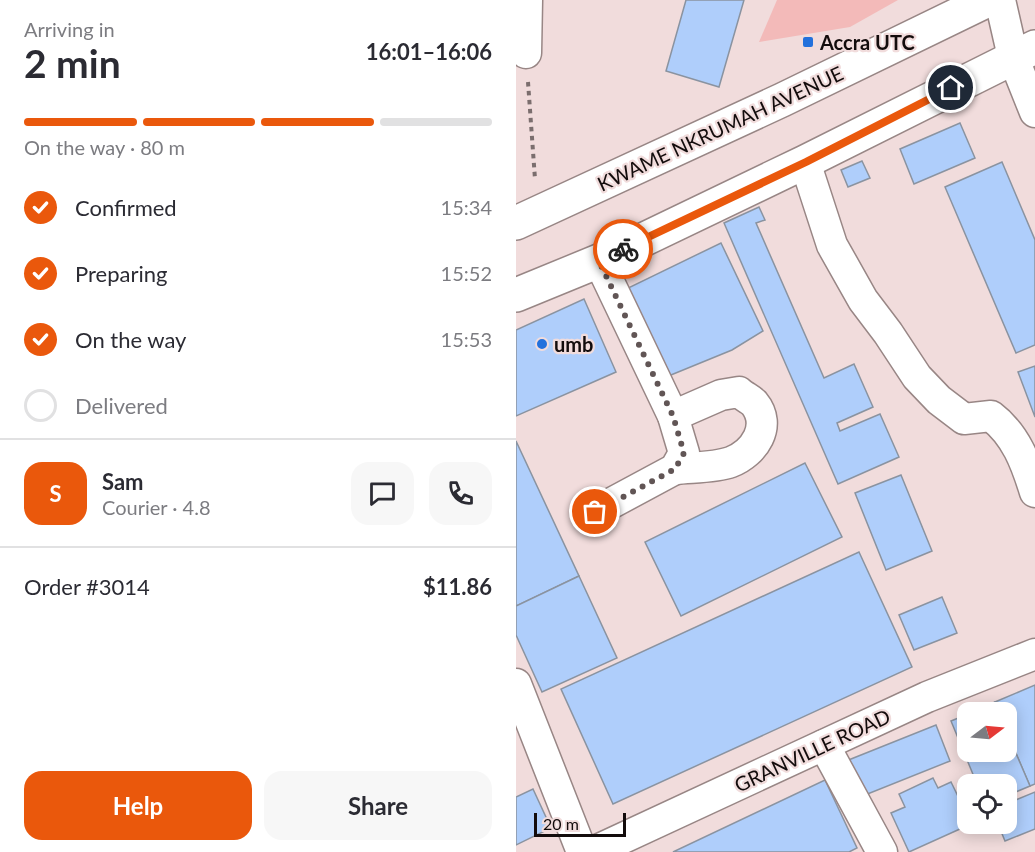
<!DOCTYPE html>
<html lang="en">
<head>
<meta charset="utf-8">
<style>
  :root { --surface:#fff; --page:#f7f7f7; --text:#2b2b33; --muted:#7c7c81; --line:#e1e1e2; --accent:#ea580c }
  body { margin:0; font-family:Lato,sans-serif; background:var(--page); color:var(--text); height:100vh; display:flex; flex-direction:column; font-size:22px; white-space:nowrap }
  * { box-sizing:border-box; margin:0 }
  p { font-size:20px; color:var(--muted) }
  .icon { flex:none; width:33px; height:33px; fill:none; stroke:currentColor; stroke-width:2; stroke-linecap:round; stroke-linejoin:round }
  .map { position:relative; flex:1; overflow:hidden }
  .side { display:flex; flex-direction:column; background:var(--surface); width:516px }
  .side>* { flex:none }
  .needle { width:39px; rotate:74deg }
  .fabs { position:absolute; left:441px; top:702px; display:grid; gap:12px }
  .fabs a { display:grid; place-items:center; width:60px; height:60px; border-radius:12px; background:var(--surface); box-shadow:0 3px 15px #0003; font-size:30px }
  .scale { position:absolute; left:18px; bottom:15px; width:92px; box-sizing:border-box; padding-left:6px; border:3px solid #130c0c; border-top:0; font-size:16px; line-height:21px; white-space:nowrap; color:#130c0c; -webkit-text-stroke:4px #f1dcdc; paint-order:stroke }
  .pin { position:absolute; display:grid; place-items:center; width:51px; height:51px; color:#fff; margin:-26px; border:3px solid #fff; border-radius:50%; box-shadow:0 2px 6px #0007 }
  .courier { position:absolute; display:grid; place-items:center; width:60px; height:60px; margin:-30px; border:4px solid #ea580c; border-radius:50%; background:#fff; color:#222; box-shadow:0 2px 8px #0007 }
  .overview em { font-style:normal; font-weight:700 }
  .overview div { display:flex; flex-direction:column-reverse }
  .overview { display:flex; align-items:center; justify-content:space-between; height:102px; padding:0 24px }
  h1 { font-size:39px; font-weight:700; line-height:45px }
  .bar { display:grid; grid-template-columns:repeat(4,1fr); gap:9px 6px; align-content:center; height:72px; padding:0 24px }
  .bar i { height:8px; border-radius:4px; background:var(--line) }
  .bar .active { background:var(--accent) }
  .bar p { grid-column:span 4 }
  .line { display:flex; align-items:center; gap:15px; padding:0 24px; border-top:2px solid var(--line) }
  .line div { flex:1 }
  .round { display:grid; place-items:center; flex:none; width:63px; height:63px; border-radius:18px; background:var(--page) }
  ol { padding:0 24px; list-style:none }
  li { display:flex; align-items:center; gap:18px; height:66px }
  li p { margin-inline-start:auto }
  li .icon { padding:6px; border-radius:50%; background:var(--accent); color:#fff; stroke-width:4 }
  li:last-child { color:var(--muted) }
  li i { width:33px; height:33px; border:3px solid var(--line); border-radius:50% }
  .button { display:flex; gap:12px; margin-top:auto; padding:12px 24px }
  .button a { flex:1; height:69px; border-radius:18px; background:var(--accent); color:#fff; font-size:24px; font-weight:700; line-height:69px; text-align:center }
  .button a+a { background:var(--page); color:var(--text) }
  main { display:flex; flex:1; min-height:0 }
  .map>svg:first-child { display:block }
  .green { fill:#f3bab9 }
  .building { fill:#afcefb; stroke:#8a93a0; stroke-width:1.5 }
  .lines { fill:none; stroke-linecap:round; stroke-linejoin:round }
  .minor-casing { stroke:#988685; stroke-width:33 }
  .major-casing { stroke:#988685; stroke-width:36 }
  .path { stroke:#7b6e6e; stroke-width:4; stroke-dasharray:4.5 4.5; stroke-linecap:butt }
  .minor { stroke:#fff; stroke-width:30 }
  .major { stroke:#fff; stroke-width:33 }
  .done { stroke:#615555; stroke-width:6; stroke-dasharray:0 10.8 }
  .route { stroke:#ea580c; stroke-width:8 }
  .poi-dot { fill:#2371dc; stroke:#f1dcdc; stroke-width:2 }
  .labels { text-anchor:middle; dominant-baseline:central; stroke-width:4.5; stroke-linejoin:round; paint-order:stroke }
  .poi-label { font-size:20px; font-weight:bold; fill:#130c0c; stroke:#f1dcdc; text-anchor:start }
  .street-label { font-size:20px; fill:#130c0c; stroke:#f1dcdc }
</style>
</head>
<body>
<main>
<section class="side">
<div class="overview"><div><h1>2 min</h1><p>Arriving in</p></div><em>16:01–16:06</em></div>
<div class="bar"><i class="active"></i><i class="active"></i><i class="active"></i><i></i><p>On the way · 80 m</p></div>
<ol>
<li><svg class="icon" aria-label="check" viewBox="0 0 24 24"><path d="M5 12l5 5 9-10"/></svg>Confirmed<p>15:34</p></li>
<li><svg class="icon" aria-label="check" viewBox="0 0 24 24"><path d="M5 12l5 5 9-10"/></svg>Preparing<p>15:52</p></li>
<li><svg class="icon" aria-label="check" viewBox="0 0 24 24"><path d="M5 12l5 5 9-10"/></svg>On the way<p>15:53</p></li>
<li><i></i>Delivered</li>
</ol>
<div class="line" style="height:108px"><b class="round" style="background:var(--accent);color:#fff">S</b><div><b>Sam</b><p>Courier · 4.8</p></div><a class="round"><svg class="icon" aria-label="chat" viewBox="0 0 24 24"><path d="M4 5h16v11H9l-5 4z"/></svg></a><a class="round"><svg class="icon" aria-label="phone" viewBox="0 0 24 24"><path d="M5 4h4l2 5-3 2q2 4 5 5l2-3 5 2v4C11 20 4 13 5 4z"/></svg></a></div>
<div class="line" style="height:78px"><div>Order #3014</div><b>$11.86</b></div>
<div class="button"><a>Help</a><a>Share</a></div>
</section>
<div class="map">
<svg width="519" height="852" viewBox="0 0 519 852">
  <rect width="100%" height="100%" fill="#f1dcdc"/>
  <!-- green -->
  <path class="green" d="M261,0H382L334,27L243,42Z"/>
  <!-- building -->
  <g class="building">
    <path d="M170,0H228L203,87L150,71Z"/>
    <path d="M444,123L459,158L398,184L384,149Z"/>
    <path d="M346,161L354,178L332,187L325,170Z"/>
    <path d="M486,162L519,240V345L500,353L429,187Z"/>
    <path d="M243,207L249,220L240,223L308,378L338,364L357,407L321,423L324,431L364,414L383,457L322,484L208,223Z"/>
    <path d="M205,243L247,331L216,350L150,377L108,290Z"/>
    <path d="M68,299L100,372L0,416V330Z"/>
    <path d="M519,366V417L502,372Z"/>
    <path d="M0,441L63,576L0,606Z"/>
    <path d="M289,463L326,537L165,616L129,542Z"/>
    <path d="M385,475L416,551L370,570L339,493Z"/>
    <path d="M343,552L396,667L97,804L45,689Z"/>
    <path d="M63,576L101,658L26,692L0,635V606Z"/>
    <path d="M426,597L441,633L398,650L383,615Z"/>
    <path d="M519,685V784L514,786L490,730V712H483L479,702Z"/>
    <path d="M479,702L483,712H455Z"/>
    <path d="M452,714V752H490V730L514,786L490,796V784H461L435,721Z"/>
    <path d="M420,725L434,761L344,797L330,761Z"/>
    <path d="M417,778L422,788L435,782L452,817V824H455L393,852L375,813L389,807L383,794Z"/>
    <path d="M309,780L341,848L333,852H157Z"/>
    <path d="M17,789L35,828L0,845V797Z"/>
    <path d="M519,792V829L489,841L482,824H490V804Z"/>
  </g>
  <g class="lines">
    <!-- minor casing -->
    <g class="minor-casing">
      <g id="minor">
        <path d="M484,0L497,57L519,112"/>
        <path d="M10,53L11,0"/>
        <path d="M289,162L316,245L347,300L372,333L401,377L423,400L448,419L475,416C500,435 510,463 519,492"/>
        <path d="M157,416L205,395L223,392C227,396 234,399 238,403C257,426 238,453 215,462C198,468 177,467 159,469"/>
        <path d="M79,512L159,469L168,453L157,416L83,261"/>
        <path d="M0,684L66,852"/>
        <path d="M308,745L366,852"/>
        <path d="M77,852L411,697L519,654"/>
      </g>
    </g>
    <!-- major casing -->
    <g class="major-casing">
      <g id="major">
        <path d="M0,223L266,100L472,0"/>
        <path d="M0,295L83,261L289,162L519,47"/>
      </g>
    </g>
    <!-- path -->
    <path class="path" d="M12,82L19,179"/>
    <!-- minor -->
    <use href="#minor" class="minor"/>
    <!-- major -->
    <use href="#major" class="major"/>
  </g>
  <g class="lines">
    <!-- done -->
    <path class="done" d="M79,512L159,469L168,453L157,416L83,261L107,249"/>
    <!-- route -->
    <path class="route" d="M107,249L290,162L435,88"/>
  </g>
  <!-- markers -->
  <g class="poi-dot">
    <rect x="286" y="36" width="12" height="12" rx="3"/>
    <circle cx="26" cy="344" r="6"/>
  </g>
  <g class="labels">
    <!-- poi labels -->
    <g class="poi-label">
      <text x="304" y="42">Accra UTC</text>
      <text x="38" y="344">umb</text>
    </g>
    <!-- street labels -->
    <g class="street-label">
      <text transform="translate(204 128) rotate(-25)">KWAME NKRUMAH AVENUE</text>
      <text transform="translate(296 750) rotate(-25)">GRANVILLE ROAD</text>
    </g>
  </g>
</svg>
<div class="fabs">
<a><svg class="needle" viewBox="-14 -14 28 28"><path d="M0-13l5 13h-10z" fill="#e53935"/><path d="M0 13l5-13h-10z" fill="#7c7c81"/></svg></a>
<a><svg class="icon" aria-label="locate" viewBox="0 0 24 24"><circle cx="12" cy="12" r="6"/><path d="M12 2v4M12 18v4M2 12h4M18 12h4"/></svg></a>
</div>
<div class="scale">20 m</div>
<div class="pin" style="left:79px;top:512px;background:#ea580c"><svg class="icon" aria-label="bag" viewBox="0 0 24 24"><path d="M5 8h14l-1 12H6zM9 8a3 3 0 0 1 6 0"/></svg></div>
<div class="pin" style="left:435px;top:88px;background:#1f2937"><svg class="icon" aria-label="home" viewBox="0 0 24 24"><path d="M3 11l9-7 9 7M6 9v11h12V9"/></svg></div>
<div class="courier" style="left:107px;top:249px"><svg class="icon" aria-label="bike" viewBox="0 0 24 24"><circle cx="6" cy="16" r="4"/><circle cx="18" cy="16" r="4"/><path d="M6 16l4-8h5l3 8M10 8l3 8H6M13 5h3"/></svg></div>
</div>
</main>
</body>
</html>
